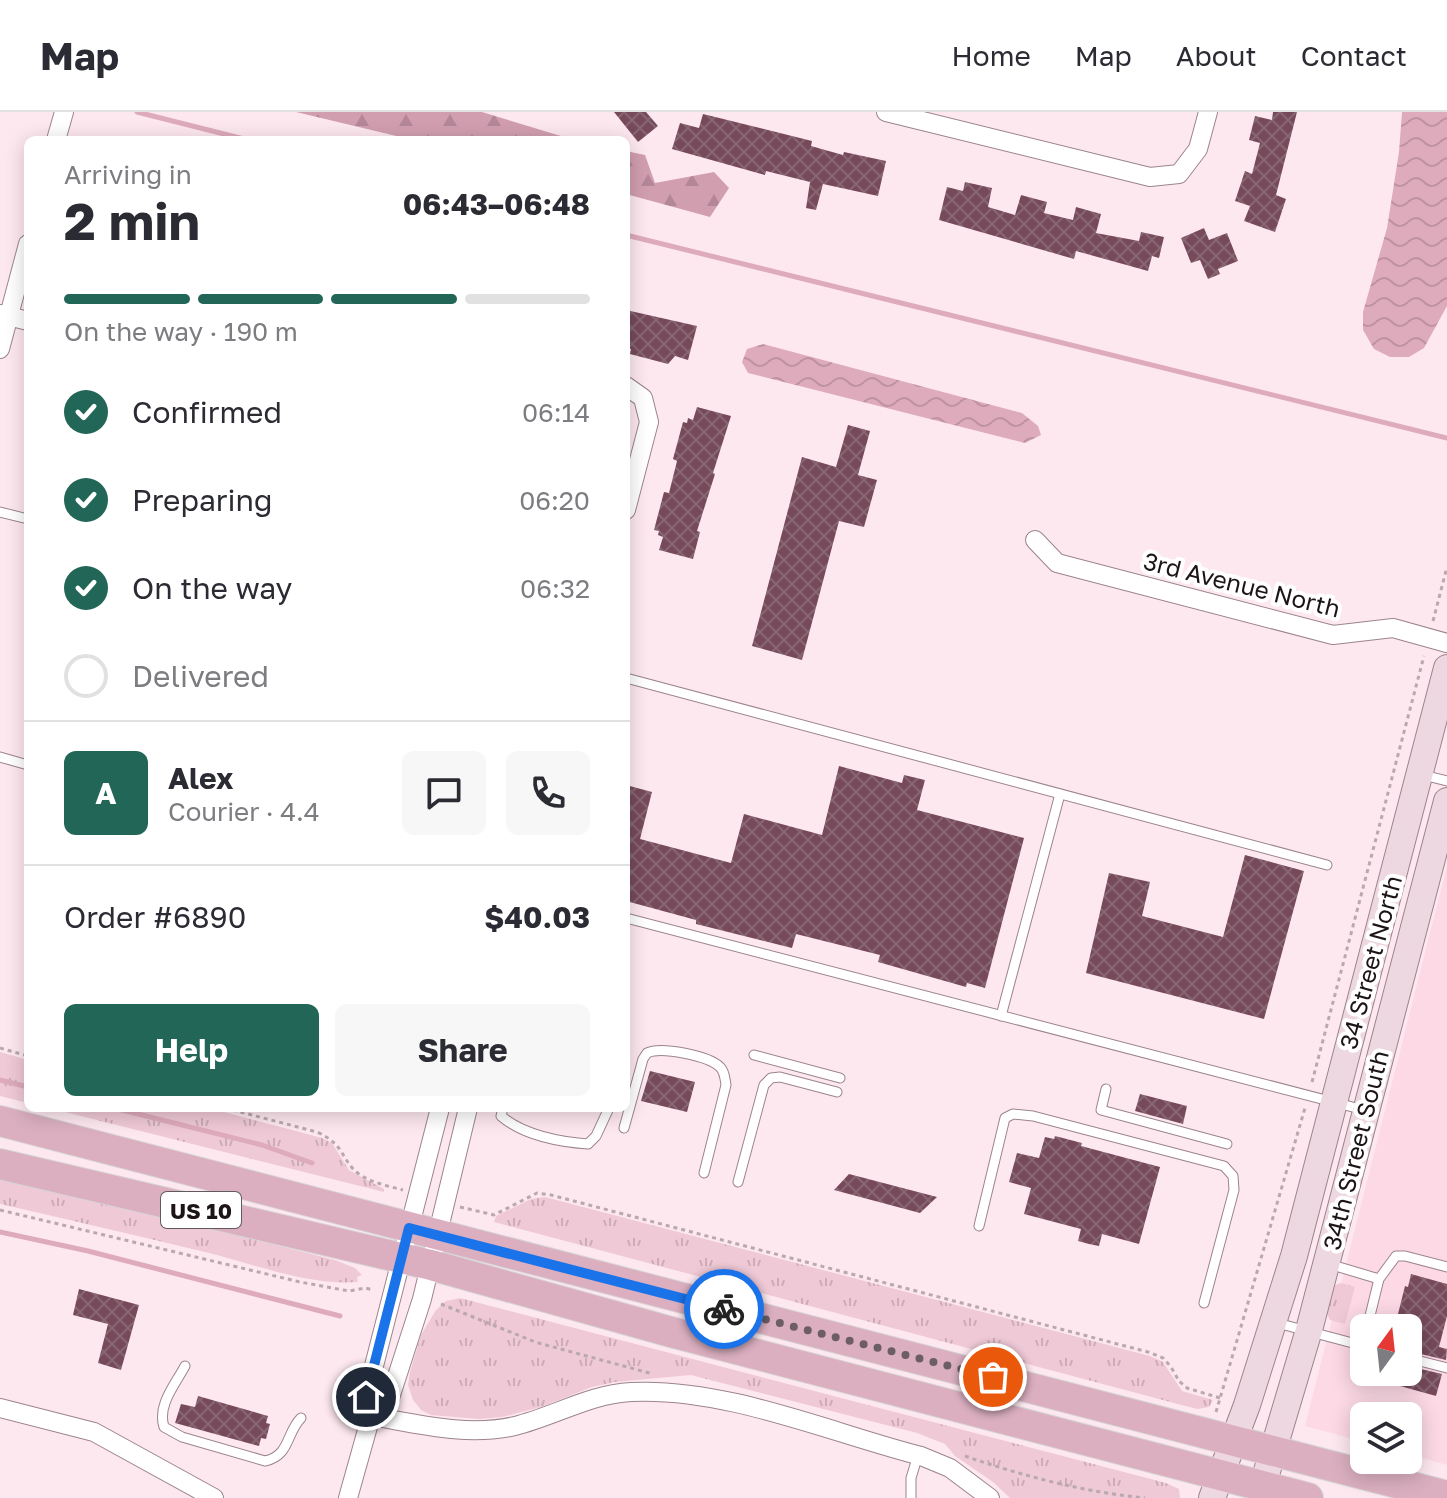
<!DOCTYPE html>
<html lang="en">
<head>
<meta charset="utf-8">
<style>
  :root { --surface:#fff; --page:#f7f7f7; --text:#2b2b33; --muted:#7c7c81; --line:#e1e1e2; --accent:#226657 }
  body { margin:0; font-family:"Golos Text",sans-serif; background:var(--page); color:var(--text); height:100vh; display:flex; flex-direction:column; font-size:30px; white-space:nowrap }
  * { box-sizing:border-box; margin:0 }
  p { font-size:26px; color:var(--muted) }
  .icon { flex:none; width:44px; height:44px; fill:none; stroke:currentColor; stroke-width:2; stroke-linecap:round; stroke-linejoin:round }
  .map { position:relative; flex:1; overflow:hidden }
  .drawer { position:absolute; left:24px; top:24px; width:606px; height:976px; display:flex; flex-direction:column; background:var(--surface); border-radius:12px; box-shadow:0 4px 20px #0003 }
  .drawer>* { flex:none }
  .needle { width:52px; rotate:15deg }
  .buttons { position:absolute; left:1350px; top:1202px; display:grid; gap:16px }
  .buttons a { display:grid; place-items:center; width:72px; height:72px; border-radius:12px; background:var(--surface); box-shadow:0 4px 20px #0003; font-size:40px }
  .pin { position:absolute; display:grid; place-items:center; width:68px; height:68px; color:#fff; margin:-34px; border:4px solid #fff; border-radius:50%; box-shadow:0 2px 8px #0007 }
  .courier { position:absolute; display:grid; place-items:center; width:80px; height:80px; margin:-40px; border:6px solid #1a73e8; border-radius:50%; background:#fff; color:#222; box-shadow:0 2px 10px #0007 }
  .overview em { font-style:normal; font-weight:700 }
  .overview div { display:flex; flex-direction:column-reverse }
  .overview { display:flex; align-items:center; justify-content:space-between; height:136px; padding:0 40px }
  h1 { font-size:52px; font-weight:700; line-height:60px }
  .bar { display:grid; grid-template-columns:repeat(4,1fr); gap:12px 8px; align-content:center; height:96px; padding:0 40px }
  .bar i { height:10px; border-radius:6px; background:var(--line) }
  .bar .active { background:var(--accent) }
  .bar p { grid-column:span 4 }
  .line { display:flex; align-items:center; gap:20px; padding:0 40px; border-top:2px solid var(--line) }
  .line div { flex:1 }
  .round { display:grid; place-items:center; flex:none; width:84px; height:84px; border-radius:12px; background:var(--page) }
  ol { padding:0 40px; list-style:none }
  li { display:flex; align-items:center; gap:24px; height:88px }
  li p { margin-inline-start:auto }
  li .icon { padding:8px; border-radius:50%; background:var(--accent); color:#fff; stroke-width:4 }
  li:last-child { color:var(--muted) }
  li i { width:44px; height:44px; border:4px solid var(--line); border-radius:50% }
  .button { display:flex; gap:16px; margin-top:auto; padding:16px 40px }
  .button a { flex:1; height:92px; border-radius:12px; background:var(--accent); color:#fff; font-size:32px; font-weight:700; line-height:92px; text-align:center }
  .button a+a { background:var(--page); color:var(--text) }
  header { display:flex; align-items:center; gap:48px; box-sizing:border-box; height:112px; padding:0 40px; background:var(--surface); border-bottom:2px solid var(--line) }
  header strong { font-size:38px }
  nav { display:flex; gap:44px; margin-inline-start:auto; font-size:28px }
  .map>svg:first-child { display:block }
  .built { fill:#fcd9e5; fill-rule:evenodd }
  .grass { fill:url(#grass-tufts) }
  .forest { fill:url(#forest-firs) }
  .water { fill:url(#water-waves) }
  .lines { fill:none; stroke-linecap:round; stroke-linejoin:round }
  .stream { stroke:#deabbd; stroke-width:5 }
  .building { fill:url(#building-cross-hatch) }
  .service-casing { stroke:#9c848c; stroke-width:11 }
  .minor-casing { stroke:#9c848c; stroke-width:20 }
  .secondary-casing { stroke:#9c848c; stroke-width:28 }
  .primary-casing { stroke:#d6d5d5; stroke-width:32 }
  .path { stroke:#baa8af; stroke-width:3; stroke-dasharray:4 4; stroke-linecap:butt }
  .service { stroke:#fff; stroke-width:9 }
  .minor { stroke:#fff; stroke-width:18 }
  .secondary { stroke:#edd7e0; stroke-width:26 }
  .primary { stroke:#dbafc0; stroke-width:30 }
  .done { stroke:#6c5e63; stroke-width:8; stroke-dasharray:0 14.4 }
  .route { stroke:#1a73e8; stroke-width:10 }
  .labels { text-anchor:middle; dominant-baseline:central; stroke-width:8; stroke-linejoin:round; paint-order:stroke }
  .shield { fill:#fff; stroke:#615a5d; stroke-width:2 }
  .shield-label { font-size:22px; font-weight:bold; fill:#1d1417 }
  .street-label { font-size:24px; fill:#1d1417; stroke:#fff }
</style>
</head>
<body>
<header>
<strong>Map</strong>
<nav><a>Home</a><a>Map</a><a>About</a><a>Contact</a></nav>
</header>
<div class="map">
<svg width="1447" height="1386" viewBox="0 0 1447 1386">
  <defs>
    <pattern id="grass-tufts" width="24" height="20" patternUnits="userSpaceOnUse" patternTransform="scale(2)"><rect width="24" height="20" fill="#efc9d6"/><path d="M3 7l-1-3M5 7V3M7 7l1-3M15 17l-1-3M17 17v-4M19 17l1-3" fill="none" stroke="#ccacb7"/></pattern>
    <pattern id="forest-firs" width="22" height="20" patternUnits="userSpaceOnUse" patternTransform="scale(2)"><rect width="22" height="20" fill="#d19eb0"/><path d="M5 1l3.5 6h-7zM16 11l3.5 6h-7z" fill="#b38797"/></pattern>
    <pattern id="water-waves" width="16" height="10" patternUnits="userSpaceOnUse" patternTransform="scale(2)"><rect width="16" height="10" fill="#deabbd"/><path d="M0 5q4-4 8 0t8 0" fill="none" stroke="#be92a2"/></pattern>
    <pattern id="building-cross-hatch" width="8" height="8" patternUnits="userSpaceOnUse" patternTransform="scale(2)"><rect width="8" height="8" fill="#764a5b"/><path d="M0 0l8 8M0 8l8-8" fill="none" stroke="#876672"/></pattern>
  </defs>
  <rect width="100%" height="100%" fill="#fee8f0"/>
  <!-- built -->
  <path class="built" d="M1447,754V1353L1408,1342V1304H1364V1330L1305,1314ZM1364,1216H1408V1260H1364Z"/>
  <!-- grass -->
  <g class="grass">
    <path d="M0,940L28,948V991L0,984Z"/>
    <path d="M49,996H209L322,1026L332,1031L349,1058L384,1077V1080Z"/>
    <path d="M0,1067L104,1089L335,1148L355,1156L362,1163L357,1165L358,1170C309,1174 257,1153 209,1141C139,1124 70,1108 0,1092Z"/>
    <path d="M545,1085L1150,1244L1163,1250L1182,1279L1213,1288L1209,1295L1198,1297L1189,1295L494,1110L496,1104L531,1087Z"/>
    <path d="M1341,1171L1355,1175L1345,1212L1330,1208L1327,1202L1335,1173Z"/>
    <path d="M460,1186L1166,1371L1179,1377L1180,1386H1010L993,1370L955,1344L945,1332L917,1321L691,1263L615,1270L592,1275L541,1295L502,1305L479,1307L431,1303L421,1298L413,1288L408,1273L410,1260L421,1223L436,1198L446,1189Z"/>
  </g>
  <!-- forest -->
  <g class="forest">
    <path d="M296,0H482L574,28H413Z"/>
    <path d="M626,39L645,43L655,71L714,60L729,76L710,105L626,82Z"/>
  </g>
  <!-- water -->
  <g class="water">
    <path d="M1402,0H1447V194L1424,236L1409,245H1390L1374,237L1363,218V200L1387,116L1399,40Z"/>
    <path d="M763,232L1022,301L1038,314L1041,323L1025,331L748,261L742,250L747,237Z"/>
  </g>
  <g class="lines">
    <!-- stream -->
    <g class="stream">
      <path d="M137,0L248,28"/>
      <path d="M626,123L1447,326"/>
      <path d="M0,968L28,975"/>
      <path d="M114,996L262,1033L312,1051"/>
      <path d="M0,1120L88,1139L340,1204"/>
    </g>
  </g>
  <!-- building -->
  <g class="building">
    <path d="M614,0H646L658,14L638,30Z"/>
    <path d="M1273,0H1297L1276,83L1286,87L1275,120L1244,109L1250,94L1235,89L1245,59L1252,62L1260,31L1249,28L1255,4L1272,8Z"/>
    <path d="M703,2L812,29L811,34L843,43L844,40L886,49L878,84L823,72L816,98L806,96L810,70L766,59L765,63L672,37L680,11L699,16Z"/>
    <path d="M965,70L992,76L988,95L1015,103L1021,83L1047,90L1044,101L1073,108L1076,95L1101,102L1096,121L1139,129L1141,120L1164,125L1159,146L1152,144L1148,159L1076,139L1074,147L939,108L947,75L963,79Z"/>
    <path d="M1204,116L1209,128L1227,121L1238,149L1218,157L1220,162L1208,167L1200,148L1191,151L1181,126Z"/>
    <path d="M626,198L697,214L688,248L675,244L668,252L630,242L631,237L626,236Z"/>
    <path d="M697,295L731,304L713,361L715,362L697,419L700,420L693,447L659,438L663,425L658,423L659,419L654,418L664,380L669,381L677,349L673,347L683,310L687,311L688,306L693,308Z"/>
    <path d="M848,313L870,319L858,363L877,368L864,415L839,409L802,548L752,534L802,345L836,355Z"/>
    <path d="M839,654L902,671L904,663L925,668L917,698L1024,726L985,876L967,871L966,875L878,850L880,843L796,822L792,836L696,812V808L626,789V673L652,680L640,727L731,751L744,702L822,723Z"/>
    <path d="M1245,743L1304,759L1264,907L1086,861L1109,761L1150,770L1142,804L1223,825Z"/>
    <path d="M650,959L695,970L687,1000L641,989Z"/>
    <path d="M1140,982L1187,994L1183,1012L1135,999Z"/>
    <path d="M1055,1024L1082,1031L1081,1034L1160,1055L1139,1132L1102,1122L1099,1134L1089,1132L1078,1129L1081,1117L1024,1102L1031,1076L1009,1070L1017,1041L1039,1046L1045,1025L1054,1027Z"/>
    <path d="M849,1062L937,1085L920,1101L834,1078Z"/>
    <path d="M1411,1162L1447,1172V1204L1439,1235L1447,1237L1446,1248L1408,1239V1213L1396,1210L1405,1174L1408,1175Z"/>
    <path d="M79,1177L139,1193L121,1258L98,1251L108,1212L73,1203Z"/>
    <path d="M1408,1254L1442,1262L1436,1284L1364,1264L1365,1260H1408Z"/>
    <path d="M198,1284L268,1304L266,1311L270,1312L266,1327L261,1326L259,1334L175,1311L181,1292L195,1295Z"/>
  </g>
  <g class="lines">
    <!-- service casing -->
    <g class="service-casing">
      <g id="service">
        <path d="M0,400L28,407"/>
        <path d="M626,566L1327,753"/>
        <path d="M0,645L28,653"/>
        <path d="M1423,663L1447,669"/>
        <path d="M626,806L1364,998"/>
        <path d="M1001,904L1060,682"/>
        <path d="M754,943L840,966"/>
        <path d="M1106,977L1101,998L1227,1032"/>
        <path d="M503,996L501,1004C523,1023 560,1030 588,1032L596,1024L609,996"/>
        <path d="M624,1016L643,947L647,941C661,934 709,944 720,955C725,960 725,967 726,973L704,1061"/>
        <path d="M738,1070L764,973L771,966L780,965L837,980"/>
        <path d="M979,1114L1005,1006L1013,1002L1033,1004L1224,1054L1233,1064L1234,1078L1204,1191"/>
        <path d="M1329,1152L1379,1167"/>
        <path d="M1277,1211L1364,1234"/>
        <path d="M1367,1216L1379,1167L1396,1144H1405L1447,1155"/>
        <path d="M1408,1246L1447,1256"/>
        <path d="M185,1254C175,1273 157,1293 164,1315L182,1325L265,1349C290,1344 286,1321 301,1306"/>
        <path d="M911,1386V1366L918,1343"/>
      </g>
    </g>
    <!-- minor casing -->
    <g class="minor-casing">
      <g id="minor">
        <path d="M886,0L1150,65L1179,62L1198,37L1208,0"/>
        <path d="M56,28L64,0"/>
        <path d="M0,202L28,209"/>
        <path d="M0,237L28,132"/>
        <path d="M626,274L643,286L649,310L626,398"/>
        <path d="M1035,428L1057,451L1333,523L1393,516L1447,531"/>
        <path d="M0,1296L94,1320L214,1386"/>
        <path d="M371,1304C418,1312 467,1325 515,1314C555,1304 590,1282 631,1280C725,1275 831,1321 921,1344L950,1356L990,1386"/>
        <path d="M371,1304L390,1286L422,1187L468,996"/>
        <path d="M348,1386L371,1304L366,1285L440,996"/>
      </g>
    </g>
    <!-- secondary casing -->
    <g class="secondary-casing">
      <g id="secondary">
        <path d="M1212,1386L1247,1293L1294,1144L1447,556"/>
        <path d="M1259,1386L1309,1218L1447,689"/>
      </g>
    </g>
    <!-- primary casing -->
    <g class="primary-casing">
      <g id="primary">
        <path d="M0,1009L1447,1384"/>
        <path d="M0,1052L431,1153L671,1220L1308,1386"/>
      </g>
    </g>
    <!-- path -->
    <g class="path">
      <path d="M1433,509L1447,455"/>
      <path d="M0,936L28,944"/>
      <path d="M1312,970L1424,544"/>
      <path d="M225,996L317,1020C346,1033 341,1049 359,1062C372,1071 388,1074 403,1078"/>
      <path d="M460,1095L494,1103L537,1081L551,1083L1148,1240L1163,1246L1171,1255L1179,1269L1187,1276L1220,1286"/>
      <path d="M0,1098L300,1170L349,1179L365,1176L374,1178"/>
      <path d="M441,1192L535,1230L653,1262"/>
      <path d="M1216,1300L1305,996"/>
      <path d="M965,1344C1023,1364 1084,1380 1145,1386"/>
    </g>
    <!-- service -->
    <use href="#service" class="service"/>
    <!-- minor -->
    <use href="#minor" class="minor"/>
    <!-- secondary -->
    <use href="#secondary" class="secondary"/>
    <!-- primary -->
    <use href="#primary" class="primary"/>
  </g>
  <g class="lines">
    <!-- done -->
    <path class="done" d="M724,1197L993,1265"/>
    <!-- route -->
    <path class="route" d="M366,1285L409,1116L724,1197"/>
  </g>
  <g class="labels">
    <!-- shield labels -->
    <rect class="shield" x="161" y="1080" width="80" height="36" rx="6"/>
    <g class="shield-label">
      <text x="201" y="1098">US 10</text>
    </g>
    <!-- street labels -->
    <g class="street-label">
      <text transform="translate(1242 472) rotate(14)">3rd Avenue North</text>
      <text transform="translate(1370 850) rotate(-75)">34 Street North</text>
      <text transform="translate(1355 1038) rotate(-76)">34th Street South</text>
    </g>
  </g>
</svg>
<div class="buttons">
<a><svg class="needle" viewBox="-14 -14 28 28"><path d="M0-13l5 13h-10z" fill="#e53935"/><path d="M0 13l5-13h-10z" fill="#7c7c81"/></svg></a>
<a><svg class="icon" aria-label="layers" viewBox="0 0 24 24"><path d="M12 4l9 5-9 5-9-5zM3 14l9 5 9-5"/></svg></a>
</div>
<div class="pin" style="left:993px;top:1265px;background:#ea580c"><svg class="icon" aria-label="bag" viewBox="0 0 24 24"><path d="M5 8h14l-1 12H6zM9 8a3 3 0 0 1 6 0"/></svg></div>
<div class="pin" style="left:366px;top:1285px;background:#1f2937"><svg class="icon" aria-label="home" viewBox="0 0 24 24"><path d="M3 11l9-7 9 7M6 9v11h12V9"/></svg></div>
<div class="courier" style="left:724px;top:1197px"><svg class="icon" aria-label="bike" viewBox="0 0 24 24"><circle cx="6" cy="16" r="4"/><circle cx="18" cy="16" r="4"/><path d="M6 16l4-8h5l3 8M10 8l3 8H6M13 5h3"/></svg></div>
<section class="drawer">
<div class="overview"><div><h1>2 min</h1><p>Arriving in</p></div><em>06:43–06:48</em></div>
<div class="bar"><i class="active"></i><i class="active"></i><i class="active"></i><i></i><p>On the way · 190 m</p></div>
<ol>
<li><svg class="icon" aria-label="check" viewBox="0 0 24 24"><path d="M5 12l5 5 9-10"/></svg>Confirmed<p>06:14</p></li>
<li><svg class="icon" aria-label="check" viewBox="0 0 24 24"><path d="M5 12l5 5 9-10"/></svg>Preparing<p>06:20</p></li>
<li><svg class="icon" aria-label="check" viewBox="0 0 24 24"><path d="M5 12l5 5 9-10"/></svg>On the way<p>06:32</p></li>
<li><i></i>Delivered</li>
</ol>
<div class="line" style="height:144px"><b class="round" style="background:var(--accent);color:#fff">A</b><div><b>Alex</b><p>Courier · 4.4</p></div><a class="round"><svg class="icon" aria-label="chat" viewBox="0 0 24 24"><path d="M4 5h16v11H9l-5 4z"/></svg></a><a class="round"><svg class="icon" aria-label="phone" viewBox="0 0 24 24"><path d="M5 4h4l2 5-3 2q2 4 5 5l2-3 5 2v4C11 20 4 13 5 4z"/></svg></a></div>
<div class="line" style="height:104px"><div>Order #6890</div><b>$40.03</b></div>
<div class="button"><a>Help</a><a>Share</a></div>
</section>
</div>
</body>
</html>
